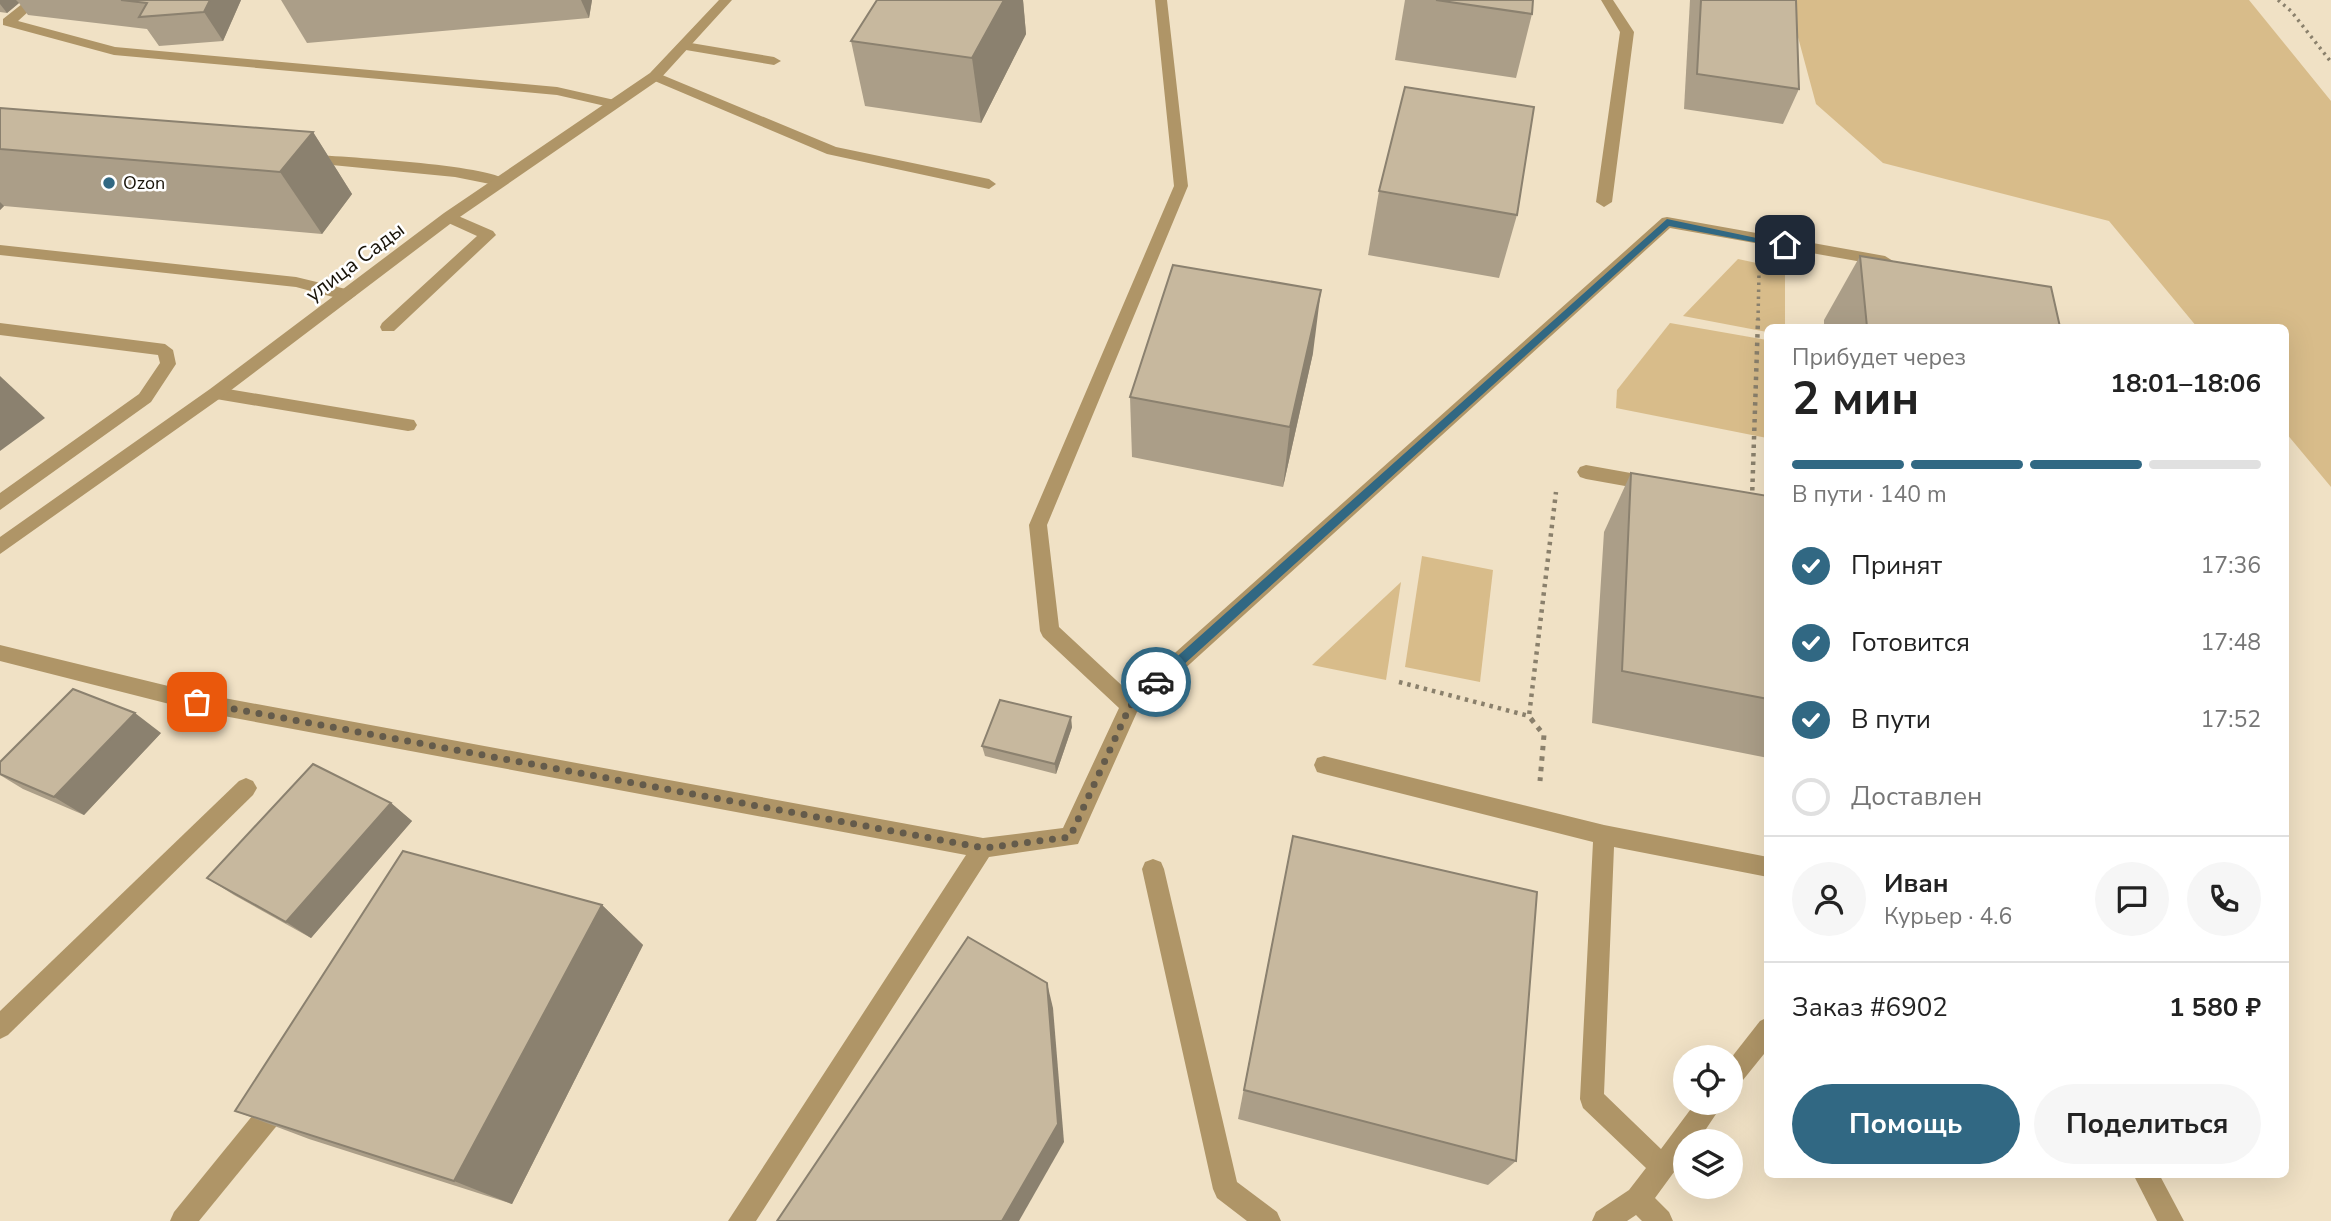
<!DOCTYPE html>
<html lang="ru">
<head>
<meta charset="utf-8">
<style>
  :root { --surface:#fff; --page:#f6f6f6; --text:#222; --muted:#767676; --line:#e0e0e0; --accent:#316883 }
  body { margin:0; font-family:"Nunito Sans",sans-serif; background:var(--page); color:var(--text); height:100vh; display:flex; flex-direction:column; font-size:26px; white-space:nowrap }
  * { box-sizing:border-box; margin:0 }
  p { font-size:23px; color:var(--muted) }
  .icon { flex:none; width:38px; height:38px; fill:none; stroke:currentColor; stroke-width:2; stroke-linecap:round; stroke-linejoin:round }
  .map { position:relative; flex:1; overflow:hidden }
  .sheet { position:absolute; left:1764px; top:324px; width:525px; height:854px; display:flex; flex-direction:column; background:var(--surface); border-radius:10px; box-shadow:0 7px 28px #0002 }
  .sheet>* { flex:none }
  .tools { position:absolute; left:1673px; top:1045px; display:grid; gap:14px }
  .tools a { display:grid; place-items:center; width:70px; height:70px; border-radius:50%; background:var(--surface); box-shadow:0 7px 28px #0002; font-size:35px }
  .pin { position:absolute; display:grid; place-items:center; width:60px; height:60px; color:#fff; margin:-30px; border-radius:14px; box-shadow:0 4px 10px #0006 }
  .courier { position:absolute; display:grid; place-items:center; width:70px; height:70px; margin:-35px; border:5px solid #316883; border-radius:50%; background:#fff; color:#222; box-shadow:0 2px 9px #0007 }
  .headline em { font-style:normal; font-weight:700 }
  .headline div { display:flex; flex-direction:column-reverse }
  .headline { display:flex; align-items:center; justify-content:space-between; height:119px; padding:0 28px }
  h1 { font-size:46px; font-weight:700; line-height:52px }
  .bar { display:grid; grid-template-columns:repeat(4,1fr); gap:10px 7px; align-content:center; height:84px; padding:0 28px }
  .bar i { height:9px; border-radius:5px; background:var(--line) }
  .bar .selected { background:var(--accent) }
  .bar p { grid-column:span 4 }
  .line { display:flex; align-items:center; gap:18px; padding:0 28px; border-top:2px solid var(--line) }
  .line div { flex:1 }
  .round { display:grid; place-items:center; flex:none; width:74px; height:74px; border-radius:37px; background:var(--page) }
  ol { padding:0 28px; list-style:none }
  li { display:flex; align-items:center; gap:21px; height:77px }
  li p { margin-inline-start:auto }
  li .icon { padding:7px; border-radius:50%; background:var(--accent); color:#fff; stroke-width:4 }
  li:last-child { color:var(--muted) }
  li i { width:38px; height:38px; border:4px solid var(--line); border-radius:50% }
  .cta { display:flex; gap:14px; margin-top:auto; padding:14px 28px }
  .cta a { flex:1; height:80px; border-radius:42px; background:var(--accent); color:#fff; font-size:28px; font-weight:700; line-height:80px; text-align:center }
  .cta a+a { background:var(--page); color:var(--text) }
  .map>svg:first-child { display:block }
  .green { fill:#d8bc8a }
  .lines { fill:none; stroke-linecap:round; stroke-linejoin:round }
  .path-far2 { stroke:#8a806c; stroke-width:3.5; stroke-dasharray:2.5 4.5; stroke-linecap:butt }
  .path-far1 { stroke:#8a806c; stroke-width:4.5; stroke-dasharray:3.5 5; stroke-linecap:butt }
  .path { stroke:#8a806c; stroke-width:5; stroke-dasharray:4.5 6; stroke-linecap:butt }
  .service { fill:#af9567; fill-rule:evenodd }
  .minor { fill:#af9567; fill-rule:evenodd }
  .wall { fill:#ab9e88 }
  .shaded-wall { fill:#8b816f }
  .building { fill:#c7b89e; stroke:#8b816f; stroke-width:2 }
  .route { fill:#316883 }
  .done { stroke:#645b4b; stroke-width:7; stroke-dasharray:0 12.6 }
  .poi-dot { fill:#316883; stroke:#fff; stroke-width:2.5 }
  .labels { text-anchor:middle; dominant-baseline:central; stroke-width:5; stroke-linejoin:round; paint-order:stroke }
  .far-poi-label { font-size:18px; fill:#181309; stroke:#fff; text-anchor:start }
  .street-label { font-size:21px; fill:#181309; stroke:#fff }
</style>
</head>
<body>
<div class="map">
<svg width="2331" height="1221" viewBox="0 0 2331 1221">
  <rect width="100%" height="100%" fill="#f0e1c5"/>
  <!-- green -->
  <g class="green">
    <path d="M1788,0H2249L2331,101V487L2286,433V327H2197L2109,221L1883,163L1816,104Z"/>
    <path d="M1738,259L1785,269V327H1768L1767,332L1683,316Z"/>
    <path d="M1670,323L1767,340V438L1616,408L1617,390Z"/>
    <path d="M1422,556L1493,570L1480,682L1405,667Z"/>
    <path d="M1401,582L1386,680L1312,665Z"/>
  </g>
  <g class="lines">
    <!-- path-far2 -->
    <g class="path-far2">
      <path d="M2278,0L2291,11L2331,62"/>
      <path d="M1758,320L1759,273"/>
    </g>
    <!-- path-far1 -->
    <g class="path-far1">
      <path d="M1752,499L1758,319"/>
      <path d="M1399,682L1529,716"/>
      <path d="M1533,721L1529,716L1556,492"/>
    </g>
    <!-- path -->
    <path class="path" d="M1531,719L1544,735L1540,781"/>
    <!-- service -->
    <g class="service">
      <path d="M27,0H41L18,21L115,47L557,87L619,101L621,104L614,108L557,95L114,55L3,25V19Z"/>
      <path d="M1155,0H1167L1188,186L1047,525L1059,627L1130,693L1662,218L1667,217L1885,256L1893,261L1885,266L1670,228L1137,712L1078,844L989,857L756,1221H728L966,855L197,711L0,661V645L197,693L983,838L1063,828L1119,708L1043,637L1040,631L1029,525L1174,186Z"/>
      <path d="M1601,0H1613L1634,32L1612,202L1604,207L1596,202L1620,32Z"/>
      <path d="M685,42L774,57L781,61L774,65L680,49L678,46Z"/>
      <path d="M655,72L836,147L989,179L996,184L989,189L827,154L650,79L648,76Z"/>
      <path d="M306,154C338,157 491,164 507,181L500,186L455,177L301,162L299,159Z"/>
      <path d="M449,212L493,231L496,235L394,331H382L380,327L382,323L477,236L444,221L441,217Z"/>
      <path d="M0,245L296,277L354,291L356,295L348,301L296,287L0,255Z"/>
      <path d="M0,323L165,344L173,350L176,364L151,402L0,510V493L139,394L160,363L158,355L0,335Z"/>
      <path d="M216,387L414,420L417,425L414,430L408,431L216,399L207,393Z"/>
      <path d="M1586,465L1653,477L1659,479L1662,484L1659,489L1653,491L1586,479L1580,477L1577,472L1580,467Z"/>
      <path d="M1324,756L1604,825L1768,857V877L1614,847L1604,1094L1661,1149L1696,1102H1724L1698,1141H1685V1157L1655,1198L1669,1212L1673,1221H1642L1636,1215L1627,1221H1592L1596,1212L1629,1190L1646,1168L1583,1108L1580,1099L1593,842L1324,774L1317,772L1314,765L1317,758Z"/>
      <path d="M246,778L253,781L257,788L253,795L8,1035L0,1039V1011L239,781Z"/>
      <path d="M1153,859L1161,862L1164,869L1237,1182L1277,1212L1281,1221H1247L1217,1198L1213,1189L1142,869L1145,862Z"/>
      <path d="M1768,1017V1049L1739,1085L1731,1089V1058L1760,1021Z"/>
      <path d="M279,1091L288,1094L291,1103L288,1112L199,1221H170L174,1212L270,1094Z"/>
      <path d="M2133,1174H2159L2184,1221H2157Z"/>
    </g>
    <!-- minor -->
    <path class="minor" d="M719,0H732L660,79L454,221L222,397L0,554V537L210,389L444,213L650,73Z"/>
  </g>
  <!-- wall -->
  <g class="wall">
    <path d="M0,0H241L223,41L159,46L147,29L28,15L19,3L7,13L0,12Z"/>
    <path d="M281,0H592L589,18L307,43Z"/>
    <path d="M877,0H1023L1026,34L981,123L865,106L851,41Z"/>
    <path d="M1405,0H1533L1532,14L1516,78L1395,60Z"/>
    <path d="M1690,0H1796L1799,89L1783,124L1684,109Z"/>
    <path d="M0,108L313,132L352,194L322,234L4,206L0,210Z"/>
    <path d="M1379,191L1517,215L1499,278L1368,255Z"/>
    <path d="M1860,256L2060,327H1824V320Z"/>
    <path d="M1313,353L1283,487L1132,457L1130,397Z"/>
    <path d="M1631,473L1768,496V758L1592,723L1604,532Z"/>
    <path d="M1072,727L1056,774L985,756L982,746Z"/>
    <path d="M161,733L84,815L23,789L0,775V762Z"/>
    <path d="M391,803L412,821L311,938L234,895L207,878Z"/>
    <path d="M1284,881L1516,1161L1488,1185L1238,1119Z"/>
    <path d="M602,905L643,945L512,1204L309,1139L235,1111Z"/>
  </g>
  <!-- shaded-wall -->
  <g class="shaded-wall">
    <path d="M0,0H16L19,3L7,13L0,4Z"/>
    <path d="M210,0H241L223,41L204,12Z"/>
    <path d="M581,0H592L589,18Z"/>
    <path d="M1004,0H1023L1026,34L981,123L972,58Z"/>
    <path d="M313,132L352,194L322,234L280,172Z"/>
    <path d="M0,202L4,206L0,210Z"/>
    <path d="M1321,290L1313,353L1283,487L1290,427Z"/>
    <path d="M0,376L45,418L0,451Z"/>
    <path d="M135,713L161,733L84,815L54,797Z"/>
    <path d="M1071,717L1072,727L1056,774L1055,764Z"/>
    <path d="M391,803L412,821L311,938L286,922Z"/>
    <path d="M602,905L643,945L512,1204L454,1181Z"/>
    <path d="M1047,983L1053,1008L1064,1142L1019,1221H1002Z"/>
  </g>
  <!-- building -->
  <g class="building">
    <path d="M121,0H210L204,12L139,17L147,3Z"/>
    <path d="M877,0H1004L972,58L851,41Z"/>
    <path d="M1436,0H1533L1532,14Z"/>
    <path d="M1701,0H1796L1799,89L1697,74Z"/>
    <path d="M1405,87L1534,107L1517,215L1379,191Z"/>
    <path d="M0,108L313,132L280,172L0,149Z"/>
    <path d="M1860,256L2051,287L2060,327H1867Z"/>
    <path d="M1173,265L1321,290L1290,427L1130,397Z"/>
    <path d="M1631,473L1768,496V699L1622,671Z"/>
    <path d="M73,689L135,713L54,797L0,774V762Z"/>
    <path d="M1000,700L1071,717L1055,764L982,746Z"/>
    <path d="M313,764L391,803L286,922L207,878Z"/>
    <path d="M1293,836L1537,892L1516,1161L1244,1090Z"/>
    <path d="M403,851L602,905L454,1181L235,1111Z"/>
    <path d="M968,937L1047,983L1058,1124L1002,1221H777Z"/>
  </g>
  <!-- route -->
  <path class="route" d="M1667,219L1789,245L1785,248L1669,226L1160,686H1152V679Z"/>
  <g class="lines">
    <!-- done -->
    <path class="done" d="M197,702L984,848L1070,837L1130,706L1156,682"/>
  </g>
  <!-- markers -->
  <circle class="poi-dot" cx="109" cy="183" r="7"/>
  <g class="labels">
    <!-- far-poi labels -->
    <g class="far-poi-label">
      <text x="123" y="183">Ozon</text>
    </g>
    <!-- street labels -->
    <g class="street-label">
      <text transform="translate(355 262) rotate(-37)">улица Сады</text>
    </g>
  </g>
</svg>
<div class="tools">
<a><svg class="icon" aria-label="locate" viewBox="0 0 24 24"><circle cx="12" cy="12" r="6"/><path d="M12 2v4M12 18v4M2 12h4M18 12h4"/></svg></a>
<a><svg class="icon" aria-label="layers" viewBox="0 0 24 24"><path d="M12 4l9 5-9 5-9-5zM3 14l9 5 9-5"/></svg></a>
</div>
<div class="pin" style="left:197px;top:702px;background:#ea580c"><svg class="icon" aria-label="bag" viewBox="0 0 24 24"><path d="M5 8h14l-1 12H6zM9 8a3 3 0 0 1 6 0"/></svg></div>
<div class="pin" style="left:1785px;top:245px;background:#1f2937"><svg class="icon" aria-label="home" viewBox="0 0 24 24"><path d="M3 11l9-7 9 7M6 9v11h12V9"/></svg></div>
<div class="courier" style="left:1156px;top:682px"><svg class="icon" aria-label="car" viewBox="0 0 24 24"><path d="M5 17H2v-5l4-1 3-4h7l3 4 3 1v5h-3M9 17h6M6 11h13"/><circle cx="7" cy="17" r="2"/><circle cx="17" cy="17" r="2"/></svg></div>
<section class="sheet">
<div class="headline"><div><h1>2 мин</h1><p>Прибудет через</p></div><em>18:01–18:06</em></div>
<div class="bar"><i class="selected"></i><i class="selected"></i><i class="selected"></i><i></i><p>В пути · 140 m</p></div>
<ol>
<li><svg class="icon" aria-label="check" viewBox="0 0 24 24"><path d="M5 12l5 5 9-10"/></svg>Принят<p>17:36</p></li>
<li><svg class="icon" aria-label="check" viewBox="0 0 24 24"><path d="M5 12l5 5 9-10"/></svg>Готовится<p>17:48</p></li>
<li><svg class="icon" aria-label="check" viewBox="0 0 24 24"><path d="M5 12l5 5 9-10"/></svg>В пути<p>17:52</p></li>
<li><i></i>Доставлен</li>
</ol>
<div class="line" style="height:126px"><a class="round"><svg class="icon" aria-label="person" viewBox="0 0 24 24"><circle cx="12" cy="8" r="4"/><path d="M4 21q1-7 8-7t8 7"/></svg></a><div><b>Иван</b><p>Курьер · 4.6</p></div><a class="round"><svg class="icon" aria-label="chat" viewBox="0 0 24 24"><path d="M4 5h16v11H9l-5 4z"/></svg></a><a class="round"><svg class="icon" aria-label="phone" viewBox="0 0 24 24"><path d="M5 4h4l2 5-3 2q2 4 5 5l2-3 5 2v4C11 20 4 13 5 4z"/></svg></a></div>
<div class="line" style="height:91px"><div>Заказ #6902</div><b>1 580 ₽</b></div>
<div class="cta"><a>Помощь</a><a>Поделиться</a></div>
</section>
</div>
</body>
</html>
